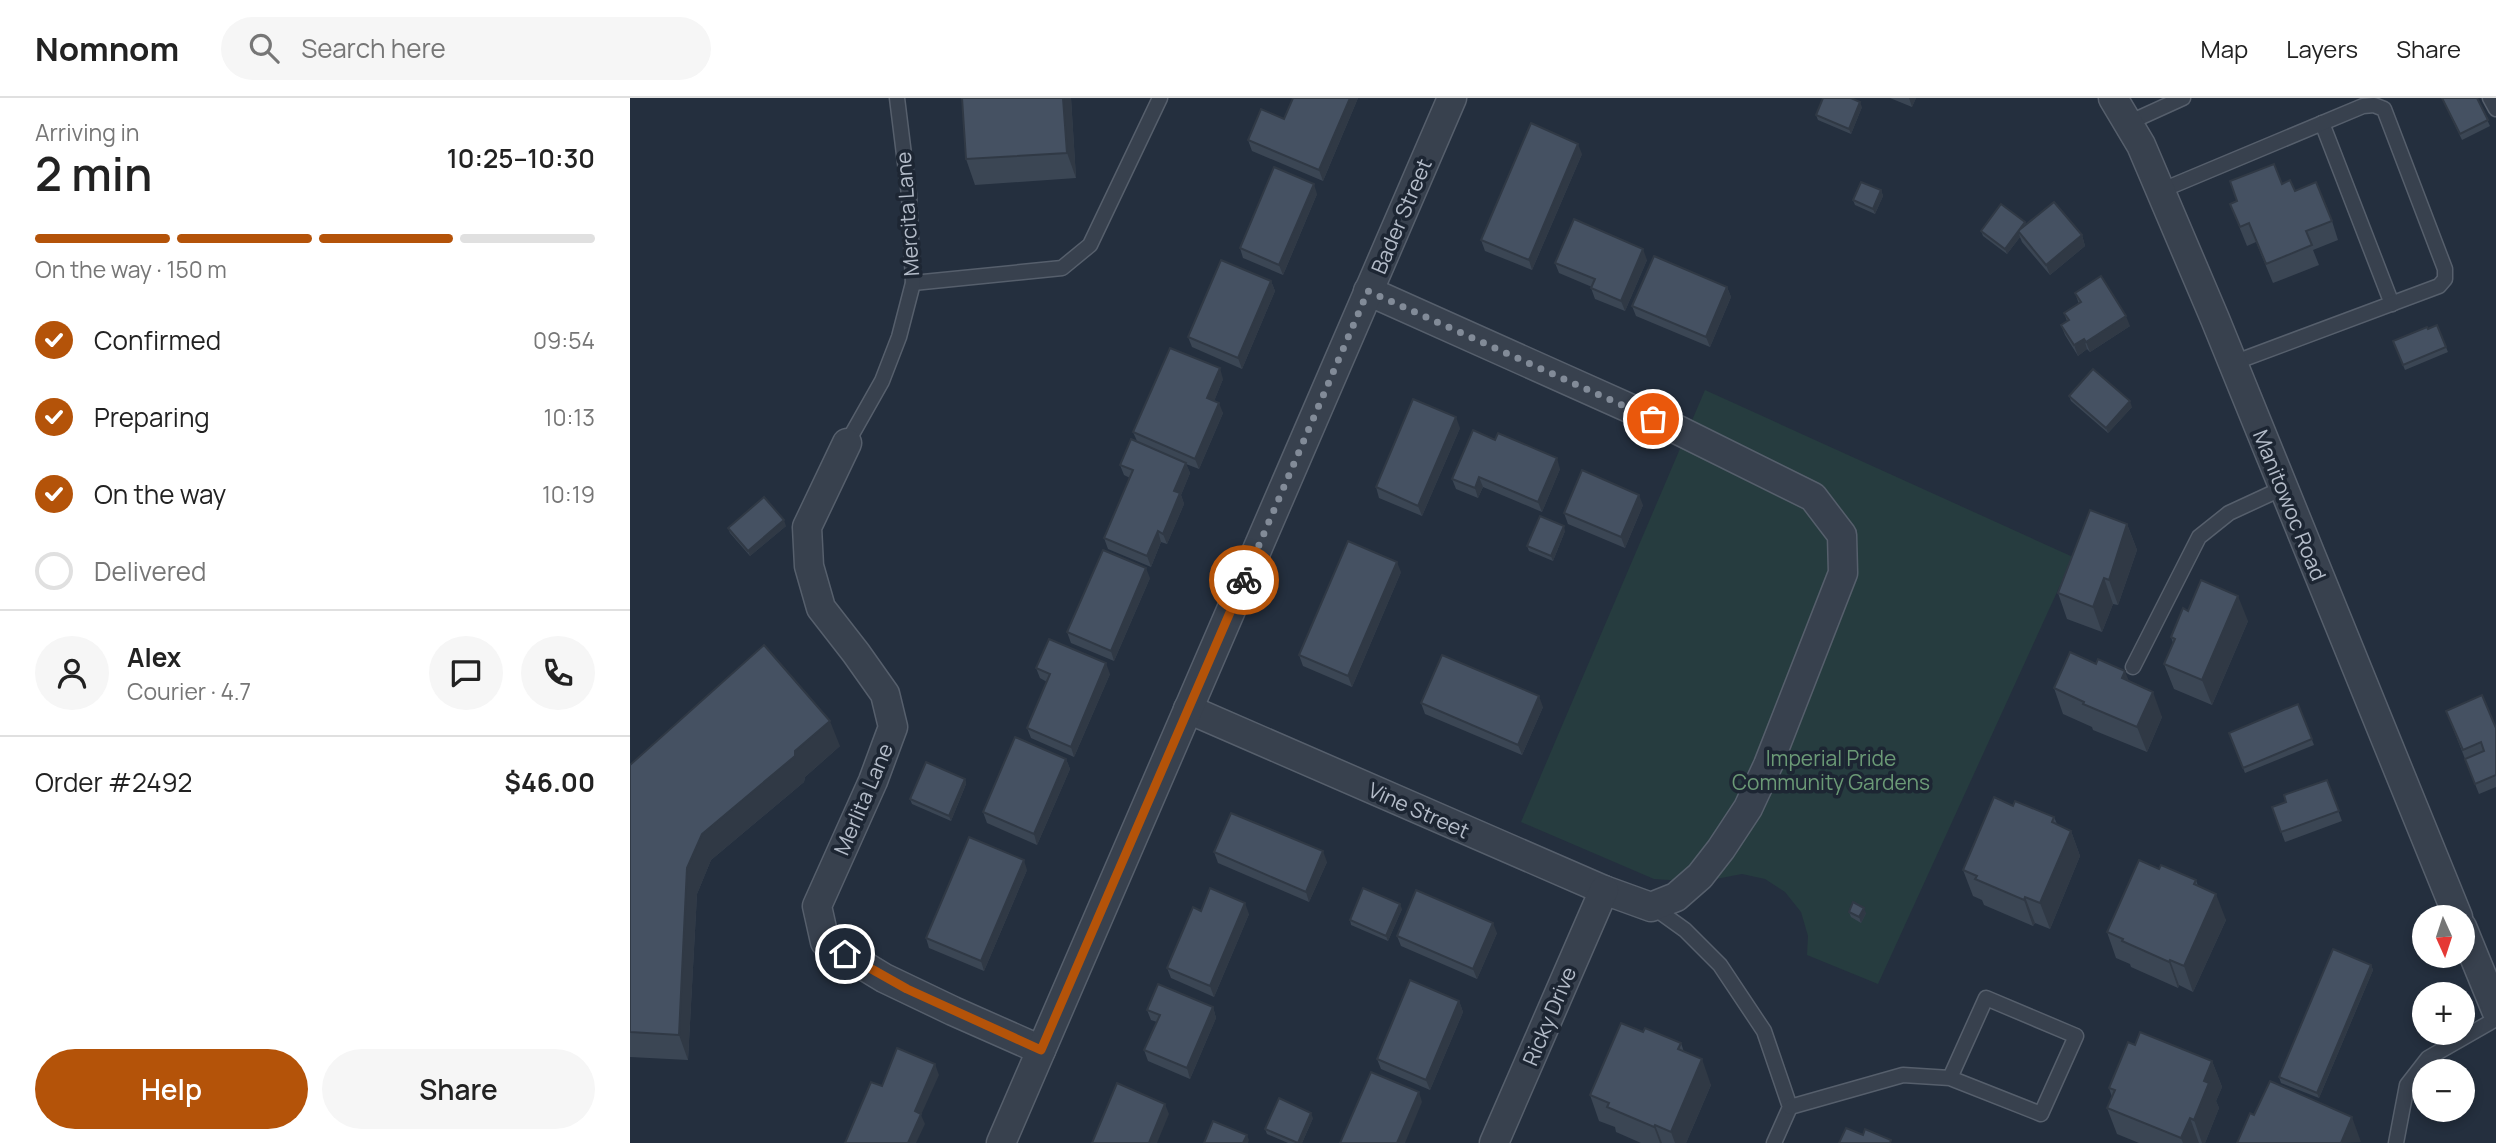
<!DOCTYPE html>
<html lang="en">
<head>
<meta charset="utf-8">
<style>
  :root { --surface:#fff; --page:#f6f6f6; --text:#222; --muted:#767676; --line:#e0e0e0; --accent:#b45309 }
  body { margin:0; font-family:Manrope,sans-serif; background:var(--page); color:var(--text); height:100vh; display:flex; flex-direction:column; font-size:26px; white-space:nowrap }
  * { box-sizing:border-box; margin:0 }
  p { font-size:23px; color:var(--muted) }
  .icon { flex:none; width:38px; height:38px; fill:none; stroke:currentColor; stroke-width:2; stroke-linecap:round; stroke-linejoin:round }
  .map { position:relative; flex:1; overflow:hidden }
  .details { display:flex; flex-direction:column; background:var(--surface); width:630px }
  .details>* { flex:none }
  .needle { width:46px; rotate:177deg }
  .buttons { position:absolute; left:1782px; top:807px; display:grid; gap:14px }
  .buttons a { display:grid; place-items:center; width:63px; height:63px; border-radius:50%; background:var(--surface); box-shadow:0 4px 10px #0003; font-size:35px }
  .pin { position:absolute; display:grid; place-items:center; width:60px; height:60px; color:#fff; margin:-30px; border:4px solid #fff; border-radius:50%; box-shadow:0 2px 7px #0007 }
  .courier { position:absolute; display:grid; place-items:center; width:70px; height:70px; margin:-35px; border:5px solid #b45309; border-radius:50%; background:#fff; color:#222; box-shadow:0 2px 9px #0007 }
  .overview em { font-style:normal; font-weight:600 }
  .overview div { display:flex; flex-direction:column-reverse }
  .overview { display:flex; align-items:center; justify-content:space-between; height:119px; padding:0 35px }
  h1 { font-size:46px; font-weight:600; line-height:52px }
  .bar { display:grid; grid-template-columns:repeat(4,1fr); gap:10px 7px; align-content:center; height:84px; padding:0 35px }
  .bar i { height:9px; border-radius:5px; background:var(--line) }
  .bar .selected { background:var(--accent) }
  .bar p { grid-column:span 4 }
  .line { display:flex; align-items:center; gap:18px; padding:0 35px; border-top:2px solid var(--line) }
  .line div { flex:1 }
  .round { display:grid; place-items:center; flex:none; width:74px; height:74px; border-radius:37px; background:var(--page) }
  ol { padding:0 35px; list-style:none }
  li { display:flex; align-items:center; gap:21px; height:77px }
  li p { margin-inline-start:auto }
  li .icon { padding:7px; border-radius:50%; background:var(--accent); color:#fff; stroke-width:4 }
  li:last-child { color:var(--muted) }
  li i { width:38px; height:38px; border:4px solid var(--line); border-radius:50% }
  .primary-button { display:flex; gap:14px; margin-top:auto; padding:14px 35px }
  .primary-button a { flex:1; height:80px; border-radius:42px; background:var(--accent); color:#fff; font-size:28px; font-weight:600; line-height:80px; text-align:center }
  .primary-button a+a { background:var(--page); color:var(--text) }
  header { display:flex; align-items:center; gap:42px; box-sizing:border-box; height:98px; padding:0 35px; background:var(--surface); border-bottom:2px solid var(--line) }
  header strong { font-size:33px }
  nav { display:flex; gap:38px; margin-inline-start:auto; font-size:24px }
  .search { width:490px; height:63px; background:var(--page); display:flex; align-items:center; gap:18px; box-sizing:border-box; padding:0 24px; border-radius:38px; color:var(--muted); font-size:26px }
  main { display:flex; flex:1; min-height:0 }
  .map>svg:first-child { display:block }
  .green { fill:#263c3f }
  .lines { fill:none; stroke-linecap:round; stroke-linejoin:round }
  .service-casing { stroke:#565f6c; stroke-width:17 }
  .minor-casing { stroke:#565f6c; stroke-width:31 }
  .service { stroke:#38414e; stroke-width:14 }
  .minor { stroke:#38414e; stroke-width:28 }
  .wall { fill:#3b4654 }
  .shaded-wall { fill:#303945 }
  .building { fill:#455162; stroke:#303945; stroke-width:2 }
  .done { stroke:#828b98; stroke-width:7; stroke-dasharray:0 12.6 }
  .route { stroke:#b45309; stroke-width:9 }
  .labels { text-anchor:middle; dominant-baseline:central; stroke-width:7; stroke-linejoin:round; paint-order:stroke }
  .street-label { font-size:21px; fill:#b4bcc9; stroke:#1d2633 }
  .park-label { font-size:21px; fill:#6b9a76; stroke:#1d2633 }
</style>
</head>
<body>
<header>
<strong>Nomnom</strong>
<div class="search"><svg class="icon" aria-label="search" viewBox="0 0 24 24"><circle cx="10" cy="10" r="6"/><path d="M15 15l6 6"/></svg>Search here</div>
<nav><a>Map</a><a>Layers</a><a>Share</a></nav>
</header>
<main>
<section class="details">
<div class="overview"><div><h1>2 min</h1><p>Arriving in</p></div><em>10:25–10:30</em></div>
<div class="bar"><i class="selected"></i><i class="selected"></i><i class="selected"></i><i></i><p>On the way · 150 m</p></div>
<ol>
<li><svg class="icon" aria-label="check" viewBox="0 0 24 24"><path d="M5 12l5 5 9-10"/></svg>Confirmed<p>09:54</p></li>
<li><svg class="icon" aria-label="check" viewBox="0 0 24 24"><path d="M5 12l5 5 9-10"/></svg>Preparing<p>10:13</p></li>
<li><svg class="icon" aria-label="check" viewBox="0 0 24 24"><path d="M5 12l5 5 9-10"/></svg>On the way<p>10:19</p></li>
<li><i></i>Delivered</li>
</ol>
<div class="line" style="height:126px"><a class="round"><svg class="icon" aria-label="person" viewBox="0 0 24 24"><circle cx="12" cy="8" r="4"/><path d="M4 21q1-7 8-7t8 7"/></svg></a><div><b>Alex</b><p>Courier · 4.7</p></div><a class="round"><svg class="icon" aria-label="chat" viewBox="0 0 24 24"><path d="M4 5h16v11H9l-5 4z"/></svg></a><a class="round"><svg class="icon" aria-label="phone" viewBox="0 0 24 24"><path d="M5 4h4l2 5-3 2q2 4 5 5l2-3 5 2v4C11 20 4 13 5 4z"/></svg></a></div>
<div class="line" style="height:91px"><div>Order #2492</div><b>$46.00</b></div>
<div class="primary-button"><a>Help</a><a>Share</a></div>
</section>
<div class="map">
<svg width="1866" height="1045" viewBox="0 0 1866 1045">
  <rect width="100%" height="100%" fill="#242f3e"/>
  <!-- green -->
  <path class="green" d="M1075,292L1443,459L1248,886L1177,857L1178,838L1171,814L1155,794L1135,781L1112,776L1070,784L1024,781L891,724Z"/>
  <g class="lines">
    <!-- service casing -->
    <g class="service-casing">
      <g id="service">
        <path d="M1860,0L1866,11"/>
        <path d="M1498,25L1553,0"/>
        <path d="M1692,25L1762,206"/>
        <path d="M1530,93L1733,8L1744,7L1754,11L1815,171V181L1809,188L1603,265"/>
        <path d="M283,185L432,170L460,147L530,0"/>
        <path d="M217,345L252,283L269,239L283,185L279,97L267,0"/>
        <path d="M1503,569L1569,439L1599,415L1653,390"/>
        <path d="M1023,809L1055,832L1090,867L1134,933L1160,1009L1144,1045"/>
        <path d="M1160,1009L1273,977L1320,980L1411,1016L1446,938L1356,900L1320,980"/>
        <path d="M1766,1045L1777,987L1798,960L1866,921"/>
      </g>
    </g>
    <!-- minor casing -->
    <g class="minor-casing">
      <g id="minor">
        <path d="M1483,0L1511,47L1585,221L1828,819"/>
        <path d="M217,345L177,429L179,468L191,510L226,555L255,596L263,629L243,683L187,808L195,844L254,880L323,913L411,952"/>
        <path d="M558,611L974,792L1021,809L1046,799L1070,778L1091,751L1118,710L1138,667L1213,475L1212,437L1183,399L1046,331L738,193"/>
        <path d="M1832,829L1866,912"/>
        <path d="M371,1045L822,0"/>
        <path d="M864,1045L974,792"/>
      </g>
    </g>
    <!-- service -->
    <use href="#service" class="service"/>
    <!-- minor -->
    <use href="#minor" class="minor"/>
  </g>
  <!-- wall -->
  <g class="wall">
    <path d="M441,0L446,80L345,87L336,61Z"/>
    <path d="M663,0H728L693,83L622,53L618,42L654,21Z"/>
    <path d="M1260,0H1286L1282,9Z"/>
    <path d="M1812,0H1847L1860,28L1832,42Z"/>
    <path d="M1232,9L1221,36L1188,22L1186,17Z"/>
    <path d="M952,56L902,172L855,153L851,142Z"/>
    <path d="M1600,83L1652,86L1665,93L1702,123L1708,142L1683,152L1689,167L1643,185L1626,144L1617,148L1600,106L1607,103Z"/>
    <path d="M1251,92L1253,98L1245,116L1225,107L1223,102Z"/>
    <path d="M687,96L653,177L613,160L610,150Z"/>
    <path d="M1395,124L1396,127L1452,137L1455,148L1420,177L1392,144L1390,139L1377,156L1353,138L1351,133Z"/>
    <path d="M1017,162L995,213L965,201L961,190L962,189L929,175L925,165Z"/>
    <path d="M641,183L645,193L612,271L562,249L558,239Z"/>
    <path d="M1097,189L1101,199L1080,249L1006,218L1002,208Z"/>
    <path d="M1445,195L1500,228L1460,254L1457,251L1448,258L1435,237L1431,227L1437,223L1434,215L1449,206Z"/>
    <path d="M1807,227L1818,254L1775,272L1763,243Z"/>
    <path d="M593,281L584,303L593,315L569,371L556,366L560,375L551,397L554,406L537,446L531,444L521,469L478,451L474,440L500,380L494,377L490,367L507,343L503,334Z"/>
    <path d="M1439,298L1502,309L1478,335L1441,303Z"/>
    <path d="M830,330L792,418L749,400L746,389Z"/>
    <path d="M930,371L912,414L853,389L848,400L826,391L822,381Z"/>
    <path d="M1013,407L995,450L938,426L934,415Z"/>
    <path d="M1497,426L1507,452L1488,507L1483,506L1472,534L1437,521L1428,495Z"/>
    <path d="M156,428L120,458L100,435L98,430Z"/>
    <path d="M935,433L923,463L899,453L897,448Z"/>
    <path d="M771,474L722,589L673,568L669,557Z"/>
    <path d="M520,480L484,563L441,545L437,534Z"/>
    <path d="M1558,513L1618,523L1582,607L1544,591L1534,566L1543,545L1541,539Z"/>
    <path d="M406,570L480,576L444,659L401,640L397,630L417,584L410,580Z"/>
    <path d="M1499,583L1532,619L1517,654L1463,632L1462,629L1433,616L1424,590Z"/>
    <path d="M791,605L913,609L892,657L795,616Z"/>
    <path d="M1668,606L1684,647L1615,675L1599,635Z"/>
    <path d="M1820,623L1866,630V689L1849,696Z"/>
    <path d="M210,648L175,679L174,684L81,762L67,796L58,962L0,959V667Z"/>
    <path d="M436,661L440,671L407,747L357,725L353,714Z"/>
    <path d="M335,681L336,686L321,723L282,706L280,701Z"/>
    <path d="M1697,682L1712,723L1655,744L1642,709L1656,704Z"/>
    <path d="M1383,708L1424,719L1427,726L1441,733L1450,758L1420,831L1405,825L1403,828L1354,807L1352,802L1343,798L1333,772Z"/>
    <path d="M584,754L697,764L679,804L588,765Z"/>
    <path d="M1529,771L1566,782L1568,788L1596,822L1563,894L1549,887L1548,890L1501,869L1500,866L1486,860L1477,834Z"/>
    <path d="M397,772L354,873L299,850L296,840Z"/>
    <path d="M772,811L758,843L721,827L720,822Z"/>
    <path d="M571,813L619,816L584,899L541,880L537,870Z"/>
    <path d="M1219,814L1236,815L1231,825L1221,819Z"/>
    <path d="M867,835L847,881L771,848L767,838Z"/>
    <path d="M1741,867L1743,872L1689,1000L1651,985L1649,979Z"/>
    <path d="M829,903L833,914L800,992L751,971L747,961Z"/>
    <path d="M583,909L586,920L560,981L518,963L514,952L527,924L521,922L517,912Z"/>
    <path d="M1013,934L1051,945L1054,954L1081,987L1056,1045H1011L986,1034L985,1029L969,1023L960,997Z"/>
    <path d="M1505,947L1582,963L1592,989L1586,1003L1589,1010L1575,1045H1509L1487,1036L1477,1010L1482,999L1479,990Z"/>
    <path d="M683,1020L672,1045H658L637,1036L635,1031Z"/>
  </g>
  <!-- shaded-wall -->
  <g class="shaded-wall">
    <path d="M433,0H441L446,80L437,55Z"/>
    <path d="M720,0H728L693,83L689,72Z"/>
    <path d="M1279,0H1286L1282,9Z"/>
    <path d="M1230,4L1232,9L1221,36L1219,31Z"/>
    <path d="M948,46L952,56L902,172L899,162Z"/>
    <path d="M684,86L687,96L653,177L649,167Z"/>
    <path d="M1251,92L1253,98L1245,116L1243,111Z"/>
    <path d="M1388,133L1390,139L1377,156L1375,151Z"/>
    <path d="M1452,137L1455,148L1420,177L1416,167Z"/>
    <path d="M1013,151L1017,162L995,213L991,203Z"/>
    <path d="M641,183L645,193L612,271L608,260Z"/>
    <path d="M1097,189L1101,199L1080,249L1076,239Z"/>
    <path d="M1496,218L1500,228L1460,254L1456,244Z"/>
    <path d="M1454,241L1457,251L1448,258L1444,247Z"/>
    <path d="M590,270L593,281L581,311L577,300Z"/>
    <path d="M1500,303L1502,309L1478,335L1476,330Z"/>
    <path d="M589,305L593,315L569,371L565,361Z"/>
    <path d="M826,319L830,330L792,418L788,408Z"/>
    <path d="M927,360L930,371L912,414L908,404Z"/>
    <path d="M556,365L560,375L551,397L554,406L537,446L533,436L544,393Z"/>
    <path d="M849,379L853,389L848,400L845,390Z"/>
    <path d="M1009,397L1013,407L995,450L991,439Z"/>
    <path d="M154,422L156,428L120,458L118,453Z"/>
    <path d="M1497,426L1507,452L1488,507L1479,482Z"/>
    <path d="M934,428L935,433L923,463L921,458Z"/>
    <path d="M528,433L531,444L521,469L517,458Z"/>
    <path d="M767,464L771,474L722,589L718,578Z"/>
    <path d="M516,470L520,480L484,563L481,553Z"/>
    <path d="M1474,480L1483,506L1472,534L1463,509Z"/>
    <path d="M1608,498L1618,523L1582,607L1572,582Z"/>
    <path d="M476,565L480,576L444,659L441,649Z"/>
    <path d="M1495,573L1505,599L1492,580Z"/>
    <path d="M1523,594L1532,619L1517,654L1507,629Z"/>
    <path d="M909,598L913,609L892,657L888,647Z"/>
    <path d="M200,623L210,648L175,679L174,684L81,762L67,796L58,962L49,937L57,770L72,736Z"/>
    <path d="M436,661L440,671L407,747L404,736Z"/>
    <path d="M335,681L336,686L321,723L319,718Z"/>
    <path d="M1441,733L1450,758L1420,831L1410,805Z"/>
    <path d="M693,753L697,764L679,804L676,794Z"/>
    <path d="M394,762L397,772L354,873L351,863Z"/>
    <path d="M1586,796L1596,822L1563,894L1554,868Z"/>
    <path d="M1395,799L1405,825L1403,828L1394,802Z"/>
    <path d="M615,805L619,816L584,899L580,888Z"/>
    <path d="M770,806L772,811L758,843L756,838Z"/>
    <path d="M1234,810L1236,815L1231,825L1229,819Z"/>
    <path d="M863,825L867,835L847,881L843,871Z"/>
    <path d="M1540,862L1549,887L1548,890L1539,864Z"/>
    <path d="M1741,867L1743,872L1689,1000L1687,995Z"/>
    <path d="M829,903L833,914L800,992L796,982Z"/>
    <path d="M583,909L586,920L560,981L557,970Z"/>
    <path d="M1072,961L1081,987L1056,1045H1045L1041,1034Z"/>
    <path d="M1582,963L1592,989L1586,1003L1589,1010L1575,1045H1572L1564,1022L1574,983Z"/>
    <path d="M305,966L309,977L291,1017L295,1026L286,1045H278L285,1013Z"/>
    <path d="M789,994L792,1004L775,1045H767Z"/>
    <path d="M535,1006L539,1016L527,1045H519Z"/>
    <path d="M681,1015L683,1020L672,1045H668Z"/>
    <path d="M1722,1019L1731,1044L1711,1045Z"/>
    <path d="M1560,1020L1569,1045H1553L1551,1040Z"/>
    <path d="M1025,1027L1032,1045H1030L1024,1029Z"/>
    <path d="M617,1037L619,1042L618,1045H613Z"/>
  </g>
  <!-- building -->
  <g class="building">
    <path d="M332,0H433L437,55L336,61Z"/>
    <path d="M663,0H720L689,72L618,42L631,11L654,21Z"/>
    <path d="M1193,0H1221L1230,4L1219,31L1186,17Z"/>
    <path d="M1812,0H1847L1858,22L1830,36Z"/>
    <path d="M901,25L948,46L899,162L851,142Z"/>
    <path d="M1644,66L1652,86L1660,82L1665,93L1686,84L1702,123L1676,133L1682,147L1636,166L1619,125L1610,129L1600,106L1607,103L1600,83Z"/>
    <path d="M644,69L684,86L649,167L610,150Z"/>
    <path d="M1231,84L1251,92L1243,111L1223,102Z"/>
    <path d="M1424,104L1452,137L1416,167L1388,133Z"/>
    <path d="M1371,106L1395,124L1375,151L1351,133Z"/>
    <path d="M944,121L1013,151L991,203L961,190L965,181L925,165Z"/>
    <path d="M1024,158L1097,189L1076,239L1002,208Z"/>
    <path d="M591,162L641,183L608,260L558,239Z"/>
    <path d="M1471,178L1496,218L1456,244L1454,241L1444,247L1431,227L1439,222L1434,215L1451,204L1445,195Z"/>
    <path d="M1807,227L1816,249L1773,267L1763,243L1797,229L1798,231Z"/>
    <path d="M540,250L590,270L577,300L589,305L565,361L503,334Z"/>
    <path d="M1463,271L1500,303L1476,330L1439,298Z"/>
    <path d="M783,301L826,319L788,408L746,389Z"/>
    <path d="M843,332L865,342L868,335L927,360L908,404L849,379L845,390L822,381Z"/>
    <path d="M501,341L556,365L544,393L550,395L533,436L528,433L517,458L474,440L503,372L490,367Z"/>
    <path d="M952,372L1009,397L991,439L934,415Z"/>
    <path d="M134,399L154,422L118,453L98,430Z"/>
    <path d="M1460,412L1497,426L1479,482L1474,480L1463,509L1428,495Z"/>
    <path d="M910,418L934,428L921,458L897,448Z"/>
    <path d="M718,443L767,464L718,578L669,557Z"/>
    <path d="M473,452L516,470L481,553L437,534Z"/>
    <path d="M1571,482L1608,498L1572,582L1534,566L1545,541L1541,539L1553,510L1558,513Z"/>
    <path d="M419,541L476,565L441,649L397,630L420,576L406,570Z"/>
    <path d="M134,547L200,623L165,653V658L72,736L57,770L49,937L0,934V667Z"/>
    <path d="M1440,554L1466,566L1468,561L1495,573L1492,580L1523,594L1507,629L1453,606L1454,604L1424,590Z"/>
    <path d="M812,557L909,598L888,647L791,605Z"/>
    <path d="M1852,597L1866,630V677L1845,686L1835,661L1854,653L1851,644L1833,652L1816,613Z"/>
    <path d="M1668,606L1682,641L1613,670L1599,635Z"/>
    <path d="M385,639L436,661L404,736L353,714Z"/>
    <path d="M296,664L335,681L319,718L280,701Z"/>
    <path d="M1697,682L1709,713L1651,734L1642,709L1656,704L1654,697Z"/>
    <path d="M1364,699L1383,708L1385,703L1424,719L1422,724L1441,733L1410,805L1395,799L1394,802L1345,781L1347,778L1333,772Z"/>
    <path d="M601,715L693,753L676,794L584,754Z"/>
    <path d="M339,739L394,762L351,863L296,840Z"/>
    <path d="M1509,762L1529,771L1531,767L1566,782L1564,786L1586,796L1554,868L1540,862L1539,864L1492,843L1493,841L1477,834Z"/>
    <path d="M580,790L615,805L580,888L537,870L563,809L571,813Z"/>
    <path d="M733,790L770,806L756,838L720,822Z"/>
    <path d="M786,792L863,825L843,871L767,838Z"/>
    <path d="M1223,804L1234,810L1229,819L1219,814Z"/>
    <path d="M1703,851L1741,867L1687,995L1649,979Z"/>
    <path d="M780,882L829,903L796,982L747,961Z"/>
    <path d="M528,886L583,909L557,970L514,952L530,917L517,912Z"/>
    <path d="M991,925L1013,934L1015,930L1051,945L1048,951L1072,961L1041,1034L1025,1027L1024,1029L977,1009L979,1005L960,997Z"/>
    <path d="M1510,934L1582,963L1574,983L1579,985L1564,1022L1560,1020L1551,1040L1477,1010L1485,992L1479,990L1498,944L1505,947Z"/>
    <path d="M267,950L305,966L285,1013L291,1016L278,1045H215L241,984L252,988Z"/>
    <path d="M741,974L789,994L767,1045H710Z"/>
    <path d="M1640,983L1722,1019L1711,1045H1607L1620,1015L1624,1017Z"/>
    <path d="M487,985L535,1006L519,1045H462Z"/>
    <path d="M649,1000L681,1015L668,1045L635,1031Z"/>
    <path d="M583,1023L617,1037L613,1045H574Z"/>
    <path d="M1216,1030L1233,1037L1235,1031L1261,1042L1260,1045H1209Z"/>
  </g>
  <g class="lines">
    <!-- done -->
    <path class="done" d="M614,482L738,193L1023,321"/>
    <!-- route -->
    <path class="route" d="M215,856L277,891L411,952L614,482"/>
  </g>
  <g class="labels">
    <!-- street labels -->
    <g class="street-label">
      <text transform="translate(277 116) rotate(-94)">Mercita Lane</text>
      <text transform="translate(771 118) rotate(-67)">Bader Street</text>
      <text transform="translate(1660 407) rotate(68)">Manitowoc Road</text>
      <text transform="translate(233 701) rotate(-67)">Merlita Lane</text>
      <text transform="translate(789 712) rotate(24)">Vine Street</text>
      <text transform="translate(919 918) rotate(-67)">Ricky Drive</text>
    </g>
    <!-- park labels -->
    <g class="park-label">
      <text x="1201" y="660">Imperial Pride<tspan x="1201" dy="24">Community Gardens</tspan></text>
    </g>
  </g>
</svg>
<div class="buttons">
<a><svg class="needle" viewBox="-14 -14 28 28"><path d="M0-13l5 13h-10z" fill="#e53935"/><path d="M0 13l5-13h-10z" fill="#767676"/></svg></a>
<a>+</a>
<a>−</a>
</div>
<div class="pin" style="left:1023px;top:321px;background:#ea580c"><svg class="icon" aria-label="bag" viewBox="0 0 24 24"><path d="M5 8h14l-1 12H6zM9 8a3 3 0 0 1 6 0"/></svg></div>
<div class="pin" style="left:215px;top:856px;background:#1f2937"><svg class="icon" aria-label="home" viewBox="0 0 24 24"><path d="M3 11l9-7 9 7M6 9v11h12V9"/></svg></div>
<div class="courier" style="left:614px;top:482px"><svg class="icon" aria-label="bike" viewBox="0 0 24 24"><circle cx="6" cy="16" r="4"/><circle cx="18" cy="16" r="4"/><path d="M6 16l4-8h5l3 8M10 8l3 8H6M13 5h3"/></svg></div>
</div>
</main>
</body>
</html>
